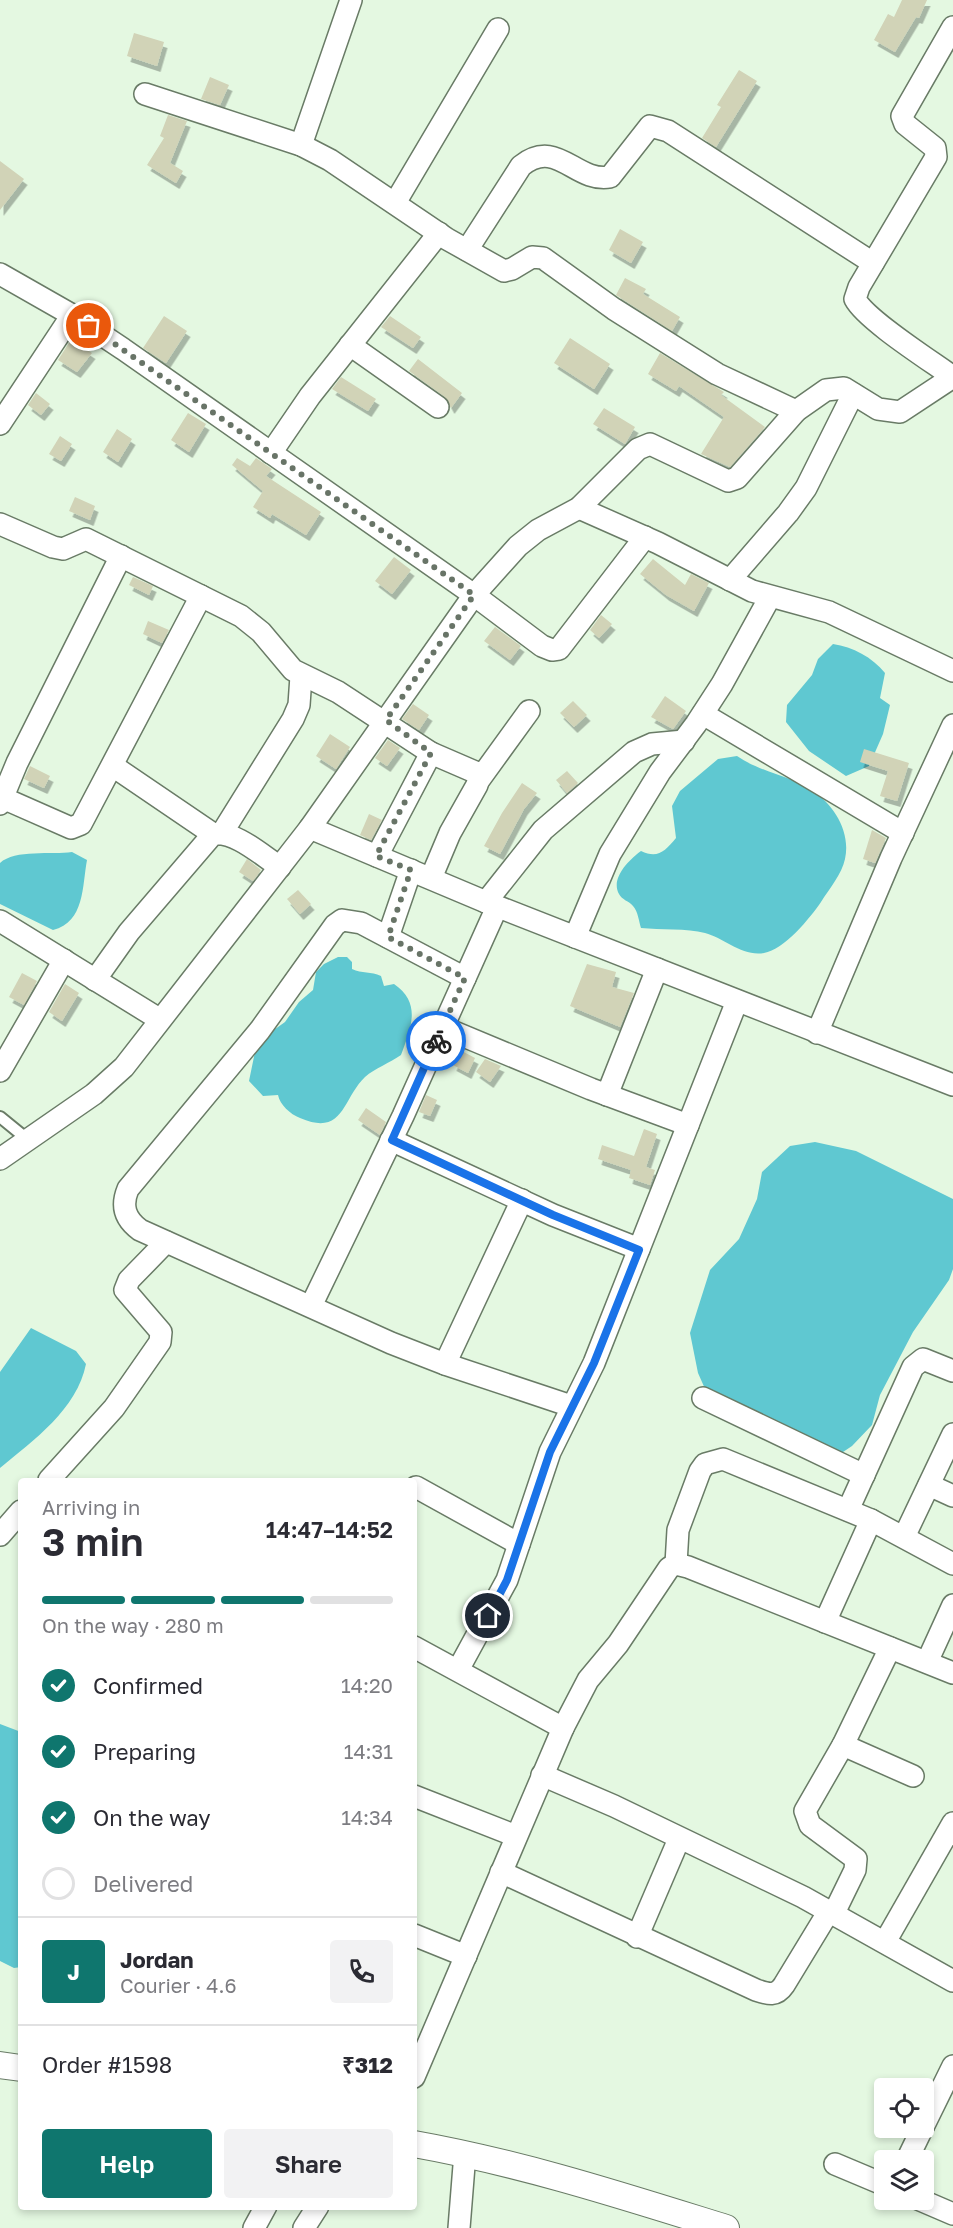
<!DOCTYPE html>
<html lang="en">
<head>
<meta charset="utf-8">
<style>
  :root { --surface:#fff; --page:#f2f2f3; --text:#2b2b33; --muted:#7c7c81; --line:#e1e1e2; --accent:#0f766e }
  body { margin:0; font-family:"Golos Text",sans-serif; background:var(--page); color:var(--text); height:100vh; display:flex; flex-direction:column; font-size:22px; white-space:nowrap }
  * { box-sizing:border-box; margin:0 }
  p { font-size:20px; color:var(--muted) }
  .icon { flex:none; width:33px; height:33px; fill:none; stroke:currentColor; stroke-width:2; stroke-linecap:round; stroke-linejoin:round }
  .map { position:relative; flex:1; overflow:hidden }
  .drawer { position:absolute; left:18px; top:1478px; width:399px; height:732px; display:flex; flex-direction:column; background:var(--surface); border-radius:6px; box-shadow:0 3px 9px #0003 }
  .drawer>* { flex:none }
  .buttons { position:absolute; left:874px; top:2078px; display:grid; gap:12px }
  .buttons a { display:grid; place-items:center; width:60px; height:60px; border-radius:6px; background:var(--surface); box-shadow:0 3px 9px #0003; font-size:30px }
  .pin { position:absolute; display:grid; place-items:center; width:51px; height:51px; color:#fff; margin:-26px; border:3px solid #fff; border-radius:50%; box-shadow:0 2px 6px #0007 }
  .courier { position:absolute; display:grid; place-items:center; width:60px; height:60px; margin:-30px; border:4px solid #1a73e8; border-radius:50%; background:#fff; color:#222; box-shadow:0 2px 8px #0007 }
  .summary em { font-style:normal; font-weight:600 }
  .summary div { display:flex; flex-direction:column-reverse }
  .summary { display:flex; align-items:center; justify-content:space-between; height:102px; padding:0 24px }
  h1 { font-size:39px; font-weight:600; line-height:45px }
  .bar { display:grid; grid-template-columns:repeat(4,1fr); gap:9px 6px; align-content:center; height:72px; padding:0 24px }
  .bar i { height:8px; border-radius:4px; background:var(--line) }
  .bar .active { background:var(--accent) }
  .bar p { grid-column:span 4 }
  .line { display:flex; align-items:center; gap:15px; padding:0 24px; border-top:2px solid var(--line) }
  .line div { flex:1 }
  .round { display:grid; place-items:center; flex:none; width:63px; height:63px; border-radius:6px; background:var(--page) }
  ol { padding:0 24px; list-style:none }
  li { display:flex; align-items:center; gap:18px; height:66px }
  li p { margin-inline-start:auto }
  li .icon { padding:6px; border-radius:50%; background:var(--accent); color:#fff; stroke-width:4 }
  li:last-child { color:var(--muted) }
  li i { width:33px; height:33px; border:3px solid var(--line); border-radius:50% }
  .action { display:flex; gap:12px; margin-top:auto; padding:12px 24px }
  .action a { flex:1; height:69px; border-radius:6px; background:var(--accent); color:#fff; font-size:24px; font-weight:600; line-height:69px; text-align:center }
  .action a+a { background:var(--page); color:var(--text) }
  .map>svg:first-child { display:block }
  .water { fill:#5fc8d1 }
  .building { fill:#d1d3b7; filter:url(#shadow) }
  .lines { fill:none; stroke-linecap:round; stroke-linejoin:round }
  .service-casing { stroke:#697b66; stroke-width:14 }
  .minor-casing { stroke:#697b66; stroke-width:24 }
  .tertiary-casing { stroke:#697b66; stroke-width:28 }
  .service { stroke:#fff; stroke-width:10 }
  .minor { stroke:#fff; stroke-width:21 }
  .tertiary { stroke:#fff; stroke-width:26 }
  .done { stroke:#687467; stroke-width:6; stroke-dasharray:0 10.8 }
  .route { stroke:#1a73e8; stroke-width:8 }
</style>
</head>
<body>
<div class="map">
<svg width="953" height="2228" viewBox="0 0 953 2228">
  <defs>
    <filter id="shadow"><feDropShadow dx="3.5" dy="6" stdDeviation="0" flood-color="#0004"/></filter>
  </defs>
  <rect width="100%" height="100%" fill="#e4f8e1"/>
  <!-- water -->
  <g class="water">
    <path d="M833,644C853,647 872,657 885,673L880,698L890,705L883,734L869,766L846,776L809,751L786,722L787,705L812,675L818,659Z"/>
    <path d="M737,756C760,772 788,775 811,790C834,804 851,832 845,859C842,874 829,889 821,902C810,918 784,950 764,953C743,957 724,938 705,933C687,928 660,930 641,928C639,922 638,911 633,906C629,901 622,900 619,894C610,878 630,859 641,851C658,859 665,851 676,838L672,806L680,791L718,759Z"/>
    <path d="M72,852L87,860C82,886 85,922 53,930L0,904V863C15,849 52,855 72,852Z"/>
    <path d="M338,957H347L352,962V969C362,974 371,971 381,976L384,986L394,984C422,1003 411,1028 401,1055C390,1063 375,1068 365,1077C342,1099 344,1137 300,1118C290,1114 280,1105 278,1095L263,1096L249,1081L257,1042L285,1022L299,1002L313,990L316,972L324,964Z"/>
    <path d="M815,1142L856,1151L953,1199V1269L949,1280L913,1332L880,1395L872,1425L852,1446L840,1454L706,1391L698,1373L690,1333L710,1270L739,1239L757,1199L762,1172L790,1146Z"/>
    <path d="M31,1328L76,1351L86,1364C77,1409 34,1440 0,1468V1372Z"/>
    <path d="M0,1724L21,1732V1967L14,1968L0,1961Z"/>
  </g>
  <!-- building -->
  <g class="building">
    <path d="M902,0H927L919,18L916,17L895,52L874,40L888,14L894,17Z"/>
    <path d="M134,33L164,42L157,66L127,56Z"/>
    <path d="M739,70L757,81L716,147L702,138L721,107L717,105Z"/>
    <path d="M210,77L229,85L220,105L201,99Z"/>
    <path d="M168,115L187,121L170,163L183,171L176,183L147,165L164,138L160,136Z"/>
    <path d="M0,161L24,179L0,210Z"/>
    <path d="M620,229L643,242L631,263L609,250Z"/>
    <path d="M625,278L646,289L643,294L680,317L672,331L616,295Z"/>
    <path d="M164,316L187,331L166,363L143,348Z"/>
    <path d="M390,316L421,337L413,348L381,327Z"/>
    <path d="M74,335L81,339L78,344L92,353L77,372L58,360Z"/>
    <path d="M570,338L610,364L594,389L554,363Z"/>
    <path d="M660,353L724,392L721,395L765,427L730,467L701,454L724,417L679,386L676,391L648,374Z"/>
    <path d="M418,359L462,393L451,408L445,397L409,371Z"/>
    <path d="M341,377L376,399L368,411L332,389Z"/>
    <path d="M36,393L50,404L41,415L28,405Z"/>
    <path d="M604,408L635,427L625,444L593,424Z"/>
    <path d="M188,413L206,424L189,452L171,440Z"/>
    <path d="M117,429L132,439L118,462L103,452Z"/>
    <path d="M60,436L72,444L61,461L49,454Z"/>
    <path d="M237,458L250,466L256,458L272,469L266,476L321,512L306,535L272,514L270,518L253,507L263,491L232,465Z"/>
    <path d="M75,497L95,506L90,520L69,511Z"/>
    <path d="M394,557L411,570L392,594L375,581Z"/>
    <path d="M653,559L685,585L691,574L709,583L694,611L666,595L640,574Z"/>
    <path d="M133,577L153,586L149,595L129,585Z"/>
    <path d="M601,615L612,624L599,638L590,630Z"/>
    <path d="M148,621L169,630L162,643L143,634Z"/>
    <path d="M495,627L521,646L510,660L484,641Z"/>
    <path d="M665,696L686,711L673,729L651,717Z"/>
    <path d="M573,701L587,715L574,727L560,713Z"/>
    <path d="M413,704L429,715L419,730L402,719Z"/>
    <path d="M330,734L350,747L336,769L316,756Z"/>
    <path d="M388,740L400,748L387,766L375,758Z"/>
    <path d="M864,749L909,763L897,801L880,796L888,771L860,762Z"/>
    <path d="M30,766L50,776L44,788L24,779Z"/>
    <path d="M567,771L578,783L567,793L556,780Z"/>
    <path d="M522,783L537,793L524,809L500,854L484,846L502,813Z"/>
    <path d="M369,814L382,820L371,840L360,835Z"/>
    <path d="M872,830L886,838L875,863L863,859Z"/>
    <path d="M247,859L261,870L253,881L239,872Z"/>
    <path d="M298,890L311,904L300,914L287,899Z"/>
    <path d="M587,964L616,972L612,987L634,993L620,1027L570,1006Z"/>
    <path d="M22,973L37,981L24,1005L9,997Z"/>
    <path d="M65,984L79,993L62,1021L49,1012Z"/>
    <path d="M460,1050L475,1058L468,1073L453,1065Z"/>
    <path d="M485,1059L501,1066L490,1082L476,1072Z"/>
    <path d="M426,1095L437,1100L430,1116L419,1112Z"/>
    <path d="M366,1108L386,1122L380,1135L358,1120Z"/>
    <path d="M644,1129L657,1134L646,1167L655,1170L650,1185L629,1178L631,1170L598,1159L602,1145L634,1156Z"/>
  </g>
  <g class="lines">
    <!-- service casing -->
    <g class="service-casing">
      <path id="service" d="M0,1117L27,1139"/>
    </g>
    <!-- minor casing -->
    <g class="minor-casing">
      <g id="minor">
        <path d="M145,94L301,145L330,160L447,239L504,271L512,269L532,257L543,258L614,309L717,374L796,411"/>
        <path d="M301,145L351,0"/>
        <path d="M395,203L498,29"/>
        <path d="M467,250L521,166C557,137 575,183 610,177L650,126L668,131L873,263"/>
        <path d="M0,274L72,315L123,349L474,595L542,646L552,650L559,649L645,537"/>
        <path d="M350,345L438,407"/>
        <path d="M0,424L72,315"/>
        <path d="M271,453L310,396L439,233"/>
        <path d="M579,508L658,543L752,591L829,612L953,671"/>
        <path d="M0,524L53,547L63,549L86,539L241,616L261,632L293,670L338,692L431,753L475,772L479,776L477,785L450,833L431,878"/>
        <path d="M730,580L788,513L806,488L853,394"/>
        <path d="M703,714L903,833"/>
        <path d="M113,766L213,834"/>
        <path d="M479,780L529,711"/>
        <path d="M3,798L71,828L81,824L201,596"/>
        <path d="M0,804L17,763L121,556"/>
        <path d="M310,828L486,902L953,1085"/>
        <path d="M222,833L293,719L299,705L301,676"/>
        <path d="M377,856L431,753"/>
        <path d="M486,902L543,830L634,752L652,744L684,741"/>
        <path d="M0,921L159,1019"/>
        <path d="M388,937L411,870"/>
        <path d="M575,937L610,854L660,772L696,724L722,684L770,597"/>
        <path d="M465,978L361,923L342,920L335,925L260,1030L128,1189C121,1206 125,1219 140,1230L391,1343L445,1364L571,1406"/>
        <path d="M95,980L129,932L213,834C236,831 261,855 280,867"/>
        <path d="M442,1027L591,1089L688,1125"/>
        <path d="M817,1033L891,858L953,725"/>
        <path d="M0,1071L64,960"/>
        <path d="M607,1095L657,969"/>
        <path d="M391,1140L553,1215L639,1249"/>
        <path d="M0,1159L94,1094L124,1067L310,828L474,595L518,546L538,530L579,508L638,449L650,444L728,481L737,478L796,411L826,390L844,388L878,409L900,412L953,377C931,361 866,320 855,299L859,287L936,157L935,148L905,124L902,116L953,27"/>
        <path d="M311,1306L403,1116L497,907"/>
        <path d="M445,1364L522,1200"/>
        <path d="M703,1398L864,1475"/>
        <path d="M49,1480L114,1408L160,1342L161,1332L125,1290L129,1280L166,1242"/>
        <path d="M929,1485L953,1496"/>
        <path d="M416,1487L519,1544"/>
        <path d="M848,1510L913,1367L923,1359L953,1371"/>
        <path d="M0,1535L21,1511"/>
        <path d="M904,1537L953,1434"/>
        <path d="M676,1564L678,1530L700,1471L705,1464L723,1459L871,1520L953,1564"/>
        <path d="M825,1622L871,1520"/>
        <path d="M414,1647L563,1728"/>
        <path d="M927,1662L953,1605"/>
        <path d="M458,1670L507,1580L550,1452L594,1363L737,1001"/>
        <path d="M843,1745L913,1776"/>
        <path d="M542,1775L614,1806L803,1897L953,1981"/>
        <path d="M414,1796L516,1836"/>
        <path d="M501,1872L756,1990C768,1994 776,1997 784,1985L829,1911"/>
        <path d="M834,1913L855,1870L856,1859L810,1825L805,1811L843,1745L890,1648"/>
        <path d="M414,1935L466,1956"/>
        <path d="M637,1937L679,1839"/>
        <path d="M885,1942L953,1823"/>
        <path d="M414,2077L563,1728L588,1680L618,1644L669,1568L676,1564L688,1567L953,1673"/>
        <path d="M924,2125L953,2066"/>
        <path d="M907,2160L923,2127"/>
        <path d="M835,2164L885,2185"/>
        <path d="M918,2199L953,2214"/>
        <path d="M254,2228L266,2206"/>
        <path d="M304,2228L318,2206"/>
        <path d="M459,2228L465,2153"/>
      </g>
    </g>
    <!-- tertiary casing -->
    <g class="tertiary-casing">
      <g id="tertiary">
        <path d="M0,2065L21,2068"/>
        <path d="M414,2144C521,2163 623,2196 726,2228"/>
      </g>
    </g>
    <!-- service -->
    <use href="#service" class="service"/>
    <!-- minor -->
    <use href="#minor" class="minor"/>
    <!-- tertiary -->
    <use href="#tertiary" class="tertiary"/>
  </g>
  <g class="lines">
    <!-- done -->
    <path class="done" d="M89,326L474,595L386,720L431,753L376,856L411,870L388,937L465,978L436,1041"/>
    <!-- route -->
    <path class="route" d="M436,1041L392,1140L553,1215L639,1250L594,1363L550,1452L507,1580L488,1616"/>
  </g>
</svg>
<div class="buttons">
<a><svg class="icon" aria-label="locate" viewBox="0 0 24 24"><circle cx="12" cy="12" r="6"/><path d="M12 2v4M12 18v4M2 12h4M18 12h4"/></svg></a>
<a><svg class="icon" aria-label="layers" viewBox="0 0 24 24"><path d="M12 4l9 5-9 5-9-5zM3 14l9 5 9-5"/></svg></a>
</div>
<div class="pin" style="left:89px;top:326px;background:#ea580c"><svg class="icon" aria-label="bag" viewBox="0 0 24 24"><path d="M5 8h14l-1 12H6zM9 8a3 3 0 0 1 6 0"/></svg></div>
<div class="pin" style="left:488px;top:1616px;background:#1f2937"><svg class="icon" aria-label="home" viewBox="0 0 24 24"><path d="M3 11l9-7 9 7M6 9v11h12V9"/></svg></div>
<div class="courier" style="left:436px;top:1041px"><svg class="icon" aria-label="bike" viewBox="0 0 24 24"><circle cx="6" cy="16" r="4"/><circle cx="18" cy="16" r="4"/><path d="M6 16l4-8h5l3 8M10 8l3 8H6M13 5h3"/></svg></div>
<section class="drawer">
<div class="summary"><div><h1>3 min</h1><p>Arriving in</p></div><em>14:47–14:52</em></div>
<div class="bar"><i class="active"></i><i class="active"></i><i class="active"></i><i></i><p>On the way · 280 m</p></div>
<ol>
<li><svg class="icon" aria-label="check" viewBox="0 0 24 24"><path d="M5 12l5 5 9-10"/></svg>Confirmed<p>14:20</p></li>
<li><svg class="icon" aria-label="check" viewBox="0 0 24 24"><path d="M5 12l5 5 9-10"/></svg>Preparing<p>14:31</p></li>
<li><svg class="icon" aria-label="check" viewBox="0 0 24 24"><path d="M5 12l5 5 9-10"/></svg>On the way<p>14:34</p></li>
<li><i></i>Delivered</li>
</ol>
<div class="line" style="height:108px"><b class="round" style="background:var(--accent);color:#fff">J</b><div><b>Jordan</b><p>Courier · 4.6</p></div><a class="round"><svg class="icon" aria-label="phone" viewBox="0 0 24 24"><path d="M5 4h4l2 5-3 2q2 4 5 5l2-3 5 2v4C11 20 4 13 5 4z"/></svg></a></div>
<div class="line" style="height:78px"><div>Order #1598</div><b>₹312</b></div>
<div class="action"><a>Help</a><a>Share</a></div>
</section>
</div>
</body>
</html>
